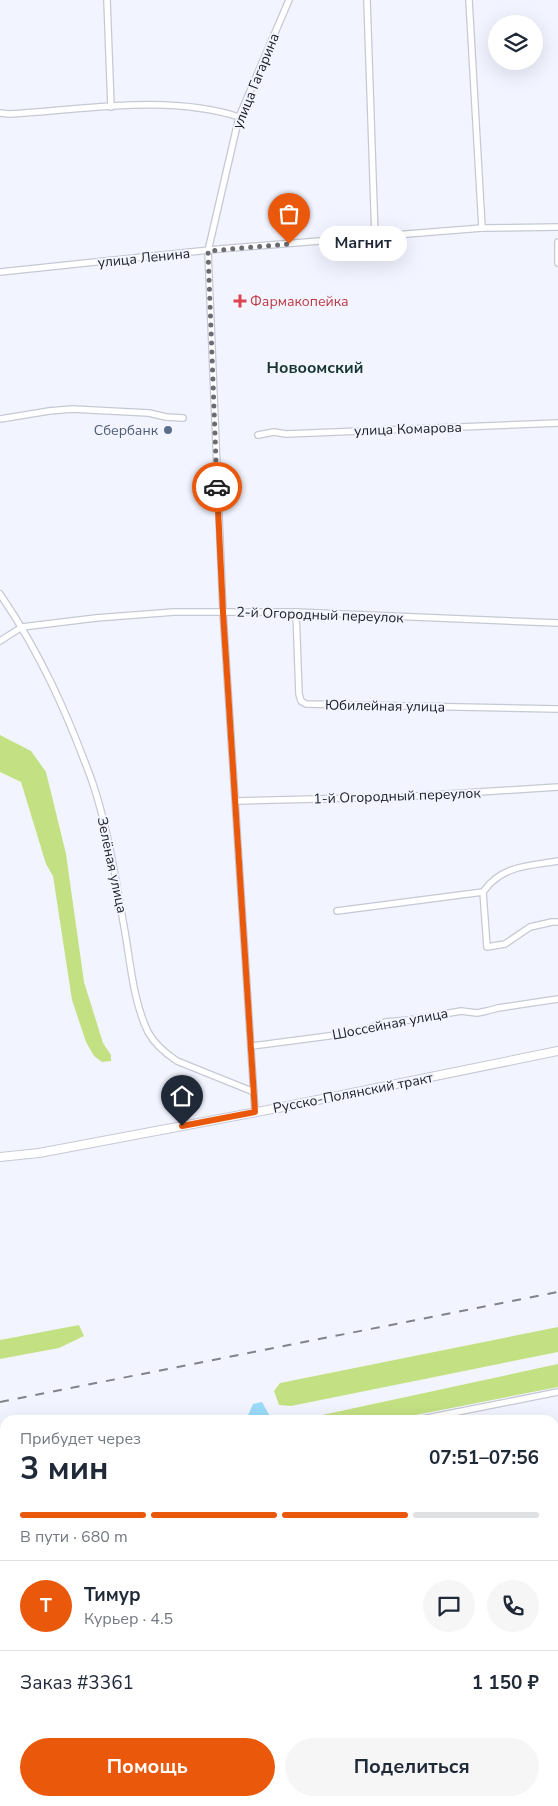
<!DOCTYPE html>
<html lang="ru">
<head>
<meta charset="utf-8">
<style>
  :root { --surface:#fff; --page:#f6f6f7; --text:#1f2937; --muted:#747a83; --line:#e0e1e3; --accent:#ea580c }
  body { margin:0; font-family:"Nunito Sans",sans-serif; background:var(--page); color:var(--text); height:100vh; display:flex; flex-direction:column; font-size:19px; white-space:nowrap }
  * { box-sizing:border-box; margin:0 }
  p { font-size:16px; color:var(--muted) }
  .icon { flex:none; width:28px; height:28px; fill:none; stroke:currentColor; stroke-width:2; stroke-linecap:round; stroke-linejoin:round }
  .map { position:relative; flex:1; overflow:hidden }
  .sheet { position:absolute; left:0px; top:1415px; width:559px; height:391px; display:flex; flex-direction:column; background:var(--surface); border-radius:15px 15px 0 0; box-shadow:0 5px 20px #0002 }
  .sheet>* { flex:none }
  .controls { position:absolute; left:488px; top:15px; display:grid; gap:10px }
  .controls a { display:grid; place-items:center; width:55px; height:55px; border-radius:50%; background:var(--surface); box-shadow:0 5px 20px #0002; font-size:25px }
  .pin { position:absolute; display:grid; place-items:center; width:42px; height:42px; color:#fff; margin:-51px -21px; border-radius:50% 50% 50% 0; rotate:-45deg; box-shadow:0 0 5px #0007 }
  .pin .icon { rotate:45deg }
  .courier { position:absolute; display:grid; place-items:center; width:50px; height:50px; margin:-25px; border:4px solid #ea580c; border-radius:50%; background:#fff; color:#222; box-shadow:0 1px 6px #0007 }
  .bubble { position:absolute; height:35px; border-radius:18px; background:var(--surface); box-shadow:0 5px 20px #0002; font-size:16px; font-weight:700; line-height:35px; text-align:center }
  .head em { font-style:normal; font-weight:700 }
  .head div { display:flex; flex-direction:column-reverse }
  .head { display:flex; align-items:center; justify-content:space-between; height:85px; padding:0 20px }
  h1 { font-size:32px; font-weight:700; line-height:38px }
  .bar { display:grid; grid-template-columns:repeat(4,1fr); gap:8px 5px; align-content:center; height:60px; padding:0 20px }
  .bar i { height:6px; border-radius:4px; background:var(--line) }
  .bar .current { background:var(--accent) }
  .bar p { grid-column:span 4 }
  .line { display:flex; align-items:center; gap:12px; padding:0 20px; border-top:1px solid var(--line) }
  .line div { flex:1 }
  .round { display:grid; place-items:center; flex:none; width:52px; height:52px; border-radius:26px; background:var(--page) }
  .action { display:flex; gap:10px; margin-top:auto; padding:10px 20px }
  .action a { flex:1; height:58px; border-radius:30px; background:var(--accent); color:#fff; font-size:20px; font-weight:700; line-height:58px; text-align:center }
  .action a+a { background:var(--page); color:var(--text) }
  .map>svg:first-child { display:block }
  .green { fill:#c3e183 }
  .water { fill:#9adbf9 }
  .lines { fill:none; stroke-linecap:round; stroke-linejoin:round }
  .street-casing { stroke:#c6c9d3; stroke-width:8 }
  .secondary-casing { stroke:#c6c9d3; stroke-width:10 }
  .street { stroke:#fff; stroke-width:5.5 }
  .secondary { stroke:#fff; stroke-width:8 }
  .rail { stroke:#81838a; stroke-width:2; stroke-dasharray:9 9; stroke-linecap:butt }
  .done { stroke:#6a6c72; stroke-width:5; stroke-dasharray:0 9 }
  .route { stroke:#ea580c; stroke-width:6 }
  .health-dot { fill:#e0444e; stroke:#f2f4ff; stroke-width:2 }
  .service-dot { fill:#5c6f8a; stroke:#f2f4ff; stroke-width:2 }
  .labels { text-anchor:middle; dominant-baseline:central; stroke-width:4; stroke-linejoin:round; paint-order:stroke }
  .street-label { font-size:14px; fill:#212226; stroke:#f2f4ff }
  .health-label { font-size:14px; fill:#be3a42; stroke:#f2f4ff; text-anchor:start }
  .service-label { font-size:14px; fill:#4e5e75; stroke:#f2f4ff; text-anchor:end }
  .quarter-label { font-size:16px; font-weight:bold; fill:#16362e; stroke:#f2f4ff }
</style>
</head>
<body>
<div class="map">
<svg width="558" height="1806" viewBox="0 0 558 1806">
  <rect width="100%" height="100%" fill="#f2f4ff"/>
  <!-- green -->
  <g class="green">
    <path d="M0,735L31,751L46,772L66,854L84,982L103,1043L111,1055V1061L102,1062L94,1056L86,1042L72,1000L53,876L46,864L21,782L0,772Z"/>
    <path d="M79,1325L84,1336L59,1348L0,1359V1340Z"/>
    <path d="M558,1327V1352L291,1406L279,1405L274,1391L280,1383Z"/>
    <path d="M558,1364V1387L390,1420H299Z"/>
  </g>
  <!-- water -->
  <path class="water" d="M262,1402L272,1420H246L253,1404Z"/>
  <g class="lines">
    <!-- street casing -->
    <g class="street-casing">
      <g id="street">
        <path d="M107,0L111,107"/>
        <path d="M367,0L375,237"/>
        <path d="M469,0L482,228"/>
        <path d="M0,113L9,114C83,110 167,94 239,117"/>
        <path d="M558,242V263"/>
        <path d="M0,272L219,249L482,228L558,227"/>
        <path d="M0,419L49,411L72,409L149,413L166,417L183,418"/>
        <path d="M258,435L274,432L286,434L558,423"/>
        <path d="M0,594C41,654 67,713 92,781C107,825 115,874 123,921C130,956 132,999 148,1032C155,1045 165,1053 177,1061L254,1092"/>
        <path d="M296,612L299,694L301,701L306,704L558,709"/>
        <path d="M0,641L22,627L96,618L174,612H296L558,623"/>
        <path d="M236,801L400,797L558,787"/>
        <path d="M483,892L487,947L505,944L530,927L552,922H558"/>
        <path d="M337,911L483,892C502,865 529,866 558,861"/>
        <path d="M252,1046L359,1032L385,1022L409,1020L461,1011L477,1013L487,1011L498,1008L558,999"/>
        <path d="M255,1112L223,612L208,251L239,117L289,0"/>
        <path d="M417,1420L558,1392"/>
        <path d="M0,1647L5,1644"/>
      </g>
    </g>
    <!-- secondary casing -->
    <g class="secondary-casing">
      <path id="secondary" d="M0,1157L39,1153L283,1107L558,1051"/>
    </g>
    <!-- street -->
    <use href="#street" class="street"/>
    <!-- secondary -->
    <use href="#secondary" class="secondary"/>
    <!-- rail -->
    <path class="rail" d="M0,1402L558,1292"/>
  </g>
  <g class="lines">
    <!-- done -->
    <path class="done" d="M217,487L208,251L289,244"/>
    <!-- route -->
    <path class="route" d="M182,1126L255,1112L223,612L217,487"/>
  </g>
  <!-- markers -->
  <path class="health-dot" d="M237.5 293.5h5v5h5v5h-5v5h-5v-5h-5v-5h5z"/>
  <circle class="service-dot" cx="168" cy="430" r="5"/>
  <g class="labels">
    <!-- street labels -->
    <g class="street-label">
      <text transform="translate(256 81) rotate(-68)">улица Гагарина</text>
      <text transform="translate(144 258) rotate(-6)">улица Ленина</text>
      <text transform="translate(408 429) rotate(-2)">улица Комарова</text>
      <text transform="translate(320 615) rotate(2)">2-й Огородный переулок</text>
      <text transform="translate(385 706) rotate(1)">Юбилейная улица</text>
      <text transform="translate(397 796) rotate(-2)">1-й Огородный переулок</text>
      <text transform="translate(112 865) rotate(78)">Зелёная улица</text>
      <text transform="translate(390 1024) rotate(-11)">Шоссейная улица</text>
      <text transform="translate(353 1093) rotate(-11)">Русско-Полянский тракт</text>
    </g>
    <!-- health labels -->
    <g class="health-label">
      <text x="250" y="301">Фармакопейка</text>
    </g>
    <!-- service labels -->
    <g class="service-label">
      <text x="158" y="430">Сбербанк</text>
    </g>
    <!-- quarter labels -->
    <g class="quarter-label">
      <text x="315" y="368">Новоомский</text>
    </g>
  </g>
</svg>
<div class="controls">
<a><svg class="icon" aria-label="layers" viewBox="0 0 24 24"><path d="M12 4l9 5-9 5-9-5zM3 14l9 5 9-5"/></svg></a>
</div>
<div class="pin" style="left:289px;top:244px;background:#ea580c"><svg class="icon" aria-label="bag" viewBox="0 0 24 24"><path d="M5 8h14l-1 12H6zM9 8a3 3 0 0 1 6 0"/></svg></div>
<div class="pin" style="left:182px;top:1126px;background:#1f2937"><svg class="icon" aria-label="home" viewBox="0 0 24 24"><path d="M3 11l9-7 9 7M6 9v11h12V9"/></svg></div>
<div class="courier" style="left:217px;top:487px"><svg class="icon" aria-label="car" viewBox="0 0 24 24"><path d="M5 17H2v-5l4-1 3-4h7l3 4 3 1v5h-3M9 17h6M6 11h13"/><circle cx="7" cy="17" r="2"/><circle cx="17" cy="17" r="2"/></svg></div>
<div class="bubble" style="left:319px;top:226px;width:88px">Магнит</div>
<section class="sheet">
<div class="head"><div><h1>3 мин</h1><p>Прибудет через</p></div><em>07:51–07:56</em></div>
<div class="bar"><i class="current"></i><i class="current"></i><i class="current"></i><i></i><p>В пути · 680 m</p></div>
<div class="line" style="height:90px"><b class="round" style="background:var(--accent);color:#fff">Т</b><div><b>Тимур</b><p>Курьер · 4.5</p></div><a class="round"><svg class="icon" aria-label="chat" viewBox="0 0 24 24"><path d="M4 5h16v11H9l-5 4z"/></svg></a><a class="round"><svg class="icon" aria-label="phone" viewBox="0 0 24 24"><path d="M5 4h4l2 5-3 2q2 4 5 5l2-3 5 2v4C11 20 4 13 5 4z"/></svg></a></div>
<div class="line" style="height:65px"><div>Заказ #3361</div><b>1 150 ₽</b></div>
<div class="action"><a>Помощь</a><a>Поделиться</a></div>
</section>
</div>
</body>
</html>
